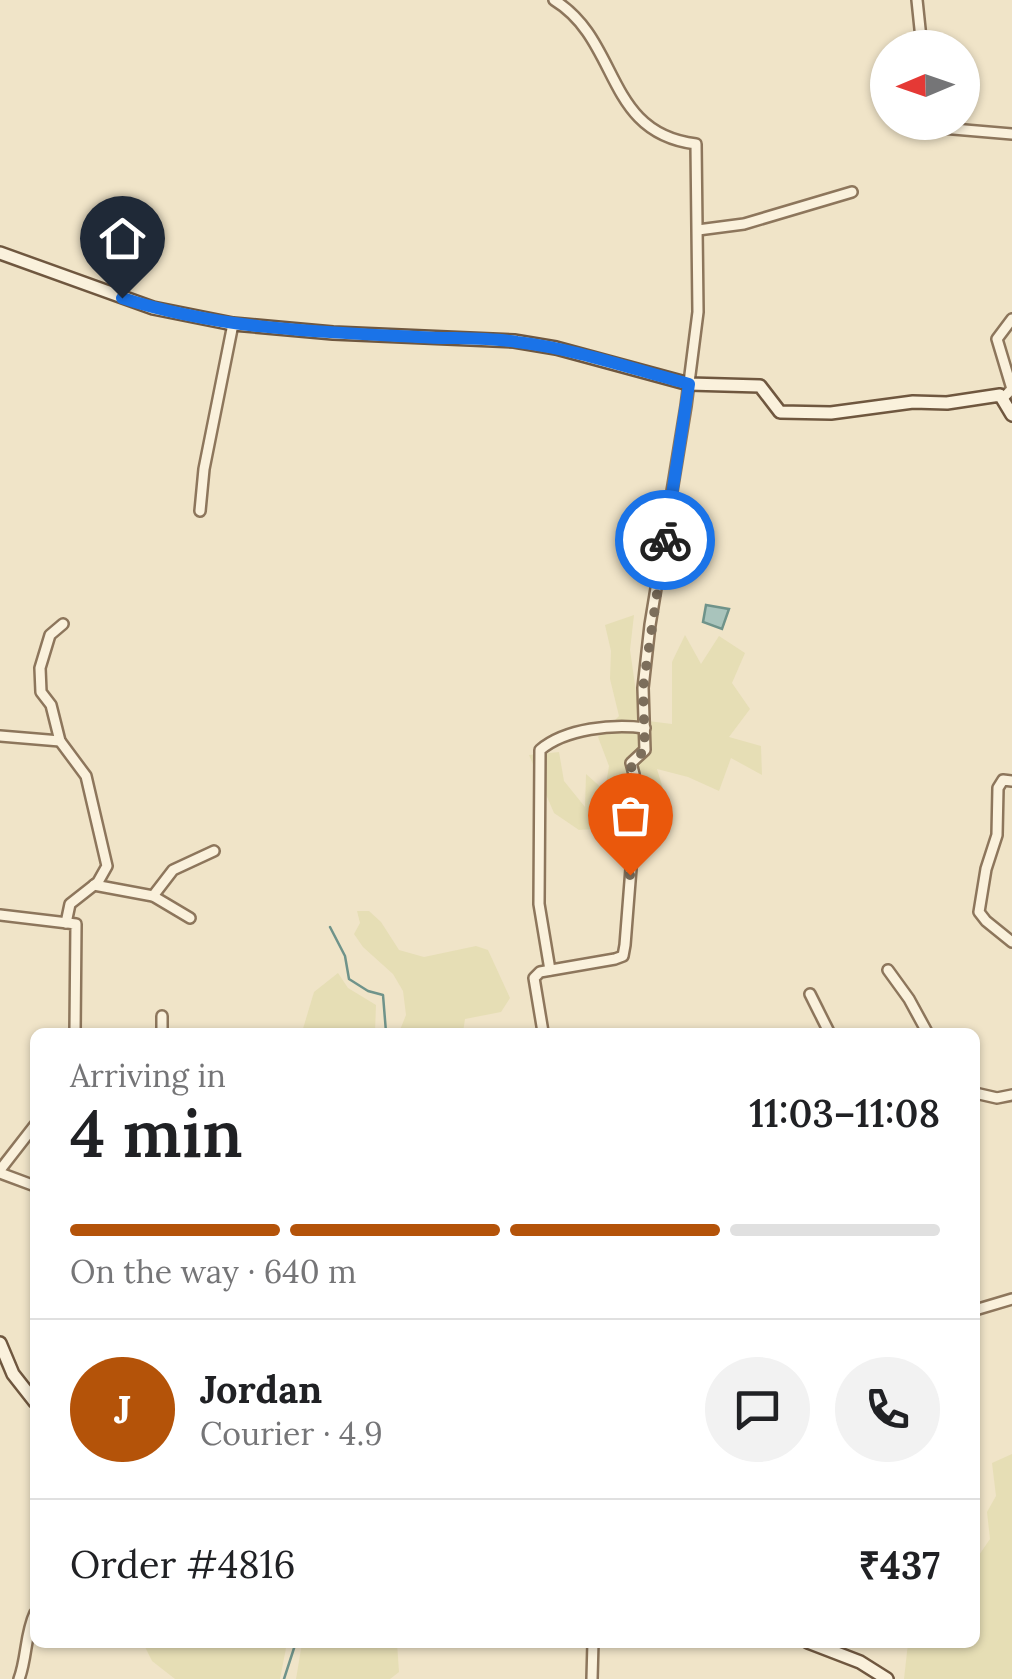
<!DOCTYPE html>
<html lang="en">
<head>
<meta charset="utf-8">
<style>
  :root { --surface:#fff; --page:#f2f2f2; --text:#202124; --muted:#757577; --line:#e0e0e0; --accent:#b45309 }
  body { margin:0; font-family:Lora,serif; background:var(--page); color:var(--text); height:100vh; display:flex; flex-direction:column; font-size:38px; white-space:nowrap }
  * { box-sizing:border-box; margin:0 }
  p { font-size:32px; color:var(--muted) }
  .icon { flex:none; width:55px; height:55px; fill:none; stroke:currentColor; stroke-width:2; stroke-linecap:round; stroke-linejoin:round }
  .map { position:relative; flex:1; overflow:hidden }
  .sheet { position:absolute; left:30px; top:1028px; width:950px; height:620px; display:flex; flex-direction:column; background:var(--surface); border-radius:15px; box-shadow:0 2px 8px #0004 }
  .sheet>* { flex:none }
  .needle { width:65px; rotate:268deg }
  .fabs { position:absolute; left:870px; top:30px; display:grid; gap:20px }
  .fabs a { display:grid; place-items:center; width:110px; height:110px; border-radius:50%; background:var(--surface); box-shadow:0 2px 8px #0004; font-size:50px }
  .pin { position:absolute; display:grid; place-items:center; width:85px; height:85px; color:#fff; margin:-102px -42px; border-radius:50% 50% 50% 0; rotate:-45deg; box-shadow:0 0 10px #0007 }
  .pin .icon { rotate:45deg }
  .courier { position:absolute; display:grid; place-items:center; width:100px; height:100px; margin:-50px; border:8px solid #1a73e8; border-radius:50%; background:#fff; color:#222; box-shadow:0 2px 12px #0007 }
  .summary em { font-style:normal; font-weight:600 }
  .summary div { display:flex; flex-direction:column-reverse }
  .summary { display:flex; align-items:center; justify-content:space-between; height:170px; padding:0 40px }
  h1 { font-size:65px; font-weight:600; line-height:75px }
  .bar { display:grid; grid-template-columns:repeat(4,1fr); gap:15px 10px; align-content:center; height:120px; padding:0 40px }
  .bar i { height:12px; border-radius:8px; background:var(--line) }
  .bar .on { background:var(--accent) }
  .bar p { grid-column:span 4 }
  .line { display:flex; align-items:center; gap:25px; padding:0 40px; border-top:2px solid var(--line) }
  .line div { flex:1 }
  .round { display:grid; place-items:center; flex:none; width:105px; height:105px; border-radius:52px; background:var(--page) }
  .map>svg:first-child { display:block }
  .farmland { fill:#e6deb5 }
  .water { fill:#a9c4bc; stroke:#6f938a; stroke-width:2.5 }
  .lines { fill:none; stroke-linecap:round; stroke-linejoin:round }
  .stream { stroke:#6f938a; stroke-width:2.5 }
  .street-casing { stroke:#8d765c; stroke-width:14 }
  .secondary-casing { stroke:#6f573f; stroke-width:16 }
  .street { stroke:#faf1dc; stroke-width:9 }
  .secondary { stroke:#faf1dc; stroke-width:11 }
  .done { stroke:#7c6e5b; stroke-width:10; stroke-dasharray:0 18 }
  .route { stroke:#1a73e8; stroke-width:12 }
</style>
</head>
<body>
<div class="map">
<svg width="1012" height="1679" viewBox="0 0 1012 1679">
  <rect width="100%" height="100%" fill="#f0e4c8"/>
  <!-- farmland -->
  <g class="farmland">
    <path d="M634,615L630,650L640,720L672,724V662L685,635L701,664L719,636L745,653L732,683L750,709L729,737L761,746L762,775L731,758L719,791L688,777L657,769L667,802L608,828L579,830L554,813L529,755L559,752L564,781L585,807L586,774L605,791L609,766L598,737L619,716L610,679L611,651L605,625Z"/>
    <path d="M357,911H369L381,922L399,950L424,957L476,946L488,950L510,998L501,1012L465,1019L463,1032H404L400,1030L406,1015L403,991L393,974L363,947L354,934L360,923Z"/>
    <path d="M338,973L348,988L376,1005L375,1032H302L314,992Z"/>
    <path d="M1012,1454V1679H904L908,1643L975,1642V1561L990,1539L987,1512L996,1496L992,1463Z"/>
    <path d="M143,1643H287L280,1679H175L152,1661Z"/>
    <path d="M302,1643H397L399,1672L390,1679H296Z"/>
  </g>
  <!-- water -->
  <path class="water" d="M706,605L729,609L722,629L703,622Z"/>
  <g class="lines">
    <!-- stream -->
    <g class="stream">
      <path d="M330,927L345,956L349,979L368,991L383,995L386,1032"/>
      <path d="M284,1679L296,1642"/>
    </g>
    <!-- street casing -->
    <g class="street-casing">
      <g id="street">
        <path d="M917,0L922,48"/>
        <path d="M930,122V127L1012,134"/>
        <path d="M698,230L744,224L852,192"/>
        <path d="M1004,397L1012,389L997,339L1012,319"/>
        <path d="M200,511L204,469L233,324"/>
        <path d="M63,624L50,635L40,668L41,692L51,705L60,741L86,776L107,866L98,882L70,904L66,923"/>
        <path d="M0,736L60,741"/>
        <path d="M1012,781L1003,780L998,788L997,835L986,869L979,912L986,921L1012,942"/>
        <path d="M94,885L153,896L190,918"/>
        <path d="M153,896L173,870L214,851"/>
        <path d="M0,915L76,924L75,1032"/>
        <path d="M550,970L539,904L540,750C566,728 613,724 645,728"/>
        <path d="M888,970L909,999L927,1032"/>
        <path d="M810,994L829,1032"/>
        <path d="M162,1016V1032"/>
        <path d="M543,1032L534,978L540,972L615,959L623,956L625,945L633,843L634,774L631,763L645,750L643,688L650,625L686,406L698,312L696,144C604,133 621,41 554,0"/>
        <path d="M975,1093L997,1098L1012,1095"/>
        <path d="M0,1170L35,1125"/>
        <path d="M0,1173L35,1186"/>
        <path d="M975,1310L1012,1299"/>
        <path d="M19,1679C27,1658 25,1634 35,1613"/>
        <path d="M592,1679L593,1642"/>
      </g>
    </g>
    <!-- secondary casing -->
    <g class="secondary-casing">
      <g id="secondary">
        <path d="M0,253L153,308L233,324L333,333L514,341L556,348L689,384L760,386L780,412L831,413L913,402L947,403L1000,395L1012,415"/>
        <path d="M0,1343L13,1374L35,1402"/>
        <path d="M808,1642L860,1662L887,1679"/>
      </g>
    </g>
    <!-- street -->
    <use href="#street" class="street"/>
    <!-- secondary -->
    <use href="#secondary" class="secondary"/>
  </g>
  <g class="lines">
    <!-- done -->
    <path class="done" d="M630,875L634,793L631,763L645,750L643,688L665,540"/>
    <!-- route -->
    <path class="route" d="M122,298C218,329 318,332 418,337C451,339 485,337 517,342C576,349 632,369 689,384L665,540"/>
  </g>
</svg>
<div class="fabs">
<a><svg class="needle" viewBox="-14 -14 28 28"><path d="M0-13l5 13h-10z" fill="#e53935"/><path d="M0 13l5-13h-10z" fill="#757577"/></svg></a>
</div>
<div class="pin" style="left:630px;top:875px;background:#ea580c"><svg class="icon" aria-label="bag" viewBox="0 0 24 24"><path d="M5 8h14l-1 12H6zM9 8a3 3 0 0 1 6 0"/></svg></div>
<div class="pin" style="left:122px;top:298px;background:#1f2937"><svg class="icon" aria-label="home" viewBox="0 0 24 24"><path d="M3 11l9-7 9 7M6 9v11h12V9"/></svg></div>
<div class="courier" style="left:665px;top:540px"><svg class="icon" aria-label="bike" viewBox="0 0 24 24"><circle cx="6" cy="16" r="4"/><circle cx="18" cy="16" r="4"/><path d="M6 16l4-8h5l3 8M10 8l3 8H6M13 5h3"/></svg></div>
<section class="sheet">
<div class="summary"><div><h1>4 min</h1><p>Arriving in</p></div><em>11:03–11:08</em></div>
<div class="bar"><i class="on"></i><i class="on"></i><i class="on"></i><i></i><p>On the way · 640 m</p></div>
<div class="line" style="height:180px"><b class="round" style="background:var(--accent);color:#fff">J</b><div><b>Jordan</b><p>Courier · 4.9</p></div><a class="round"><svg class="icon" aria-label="chat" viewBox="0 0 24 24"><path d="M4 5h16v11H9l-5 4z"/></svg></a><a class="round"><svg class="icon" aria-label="phone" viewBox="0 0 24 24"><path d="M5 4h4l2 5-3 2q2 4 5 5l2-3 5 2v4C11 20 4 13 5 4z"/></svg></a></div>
<div class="line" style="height:130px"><div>Order #4816</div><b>₹437</b></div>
</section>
</div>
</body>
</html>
